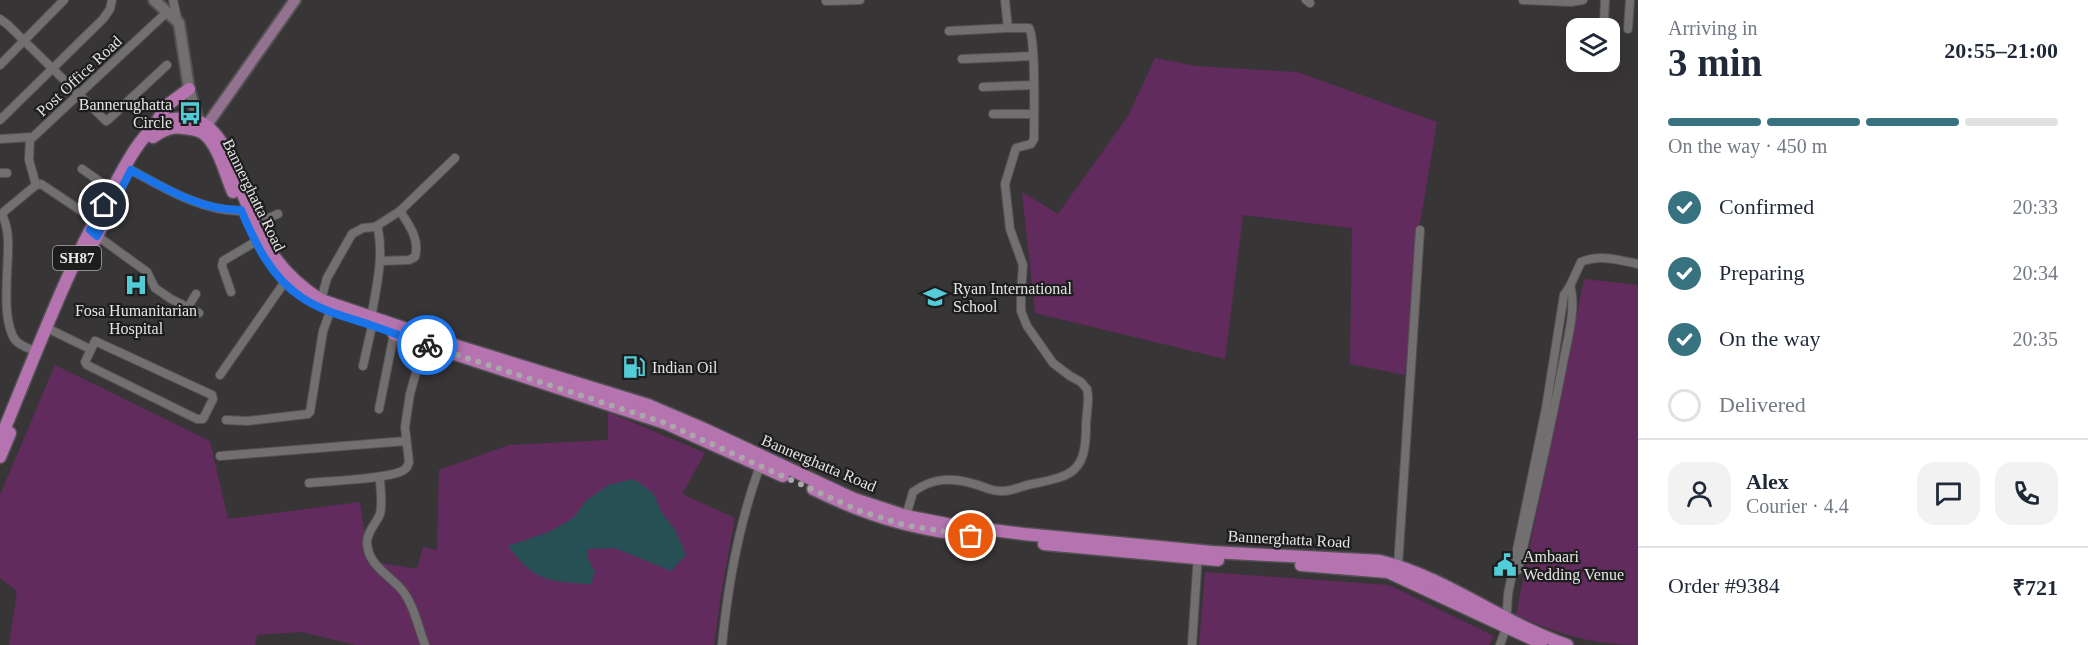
<!DOCTYPE html>
<html lang="en">
<head>
<meta charset="utf-8">
<style>
  :root { --surface:#fff; --page:#f2f2f3; --text:#1f2937; --muted:#747a83; --line:#e0e1e3; --accent:#36727f }
  body { margin:0; font-family:"Times New Roman",serif; background:var(--page); color:var(--text); height:100vh; display:flex; flex-direction:column; font-size:22px; white-space:nowrap }
  * { box-sizing:border-box; margin:0 }
  p { font-size:20px; color:var(--muted) }
  .icon { flex:none; width:33px; height:33px; fill:none; stroke:currentColor; stroke-width:2; stroke-linecap:round; stroke-linejoin:round }
  .map { position:relative; flex:1; overflow:hidden }
  .side { display:flex; flex-direction:column; background:var(--surface); width:450px }
  .side>* { flex:none }
  .buttons { position:absolute; left:1566px; top:18px; display:grid; gap:12px }
  .buttons a { display:grid; place-items:center; width:54px; height:54px; border-radius:12px; background:var(--surface); box-shadow:0 6px 24px #0002; font-size:30px }
  .pin { position:absolute; display:grid; place-items:center; width:51px; height:51px; color:#fff; margin:-26px; border:3px solid #fff; border-radius:50%; box-shadow:0 2px 6px #0007 }
  .courier { position:absolute; display:grid; place-items:center; width:60px; height:60px; margin:-30px; border:4px solid #1a73e8; border-radius:50%; background:#fff; color:#222; box-shadow:0 2px 8px #0007 }
  .summary em { font-style:normal; font-weight:700 }
  .summary div { display:flex; flex-direction:column-reverse }
  .summary { display:flex; align-items:center; justify-content:space-between; height:102px; padding:0 30px }
  h1 { font-size:39px; font-weight:700; line-height:45px }
  .bar { display:grid; grid-template-columns:repeat(4,1fr); gap:9px 6px; align-content:center; height:72px; padding:0 30px }
  .bar i { height:8px; border-radius:4px; background:var(--line) }
  .bar .current { background:var(--accent) }
  .bar p { grid-column:span 4 }
  .line { display:flex; align-items:center; gap:15px; padding:0 30px; border-top:2px solid var(--line) }
  .line div { flex:1 }
  .round { display:grid; place-items:center; flex:none; width:63px; height:63px; border-radius:18px; background:var(--page) }
  ol { padding:0 30px; list-style:none }
  li { display:flex; align-items:center; gap:18px; height:66px }
  li p { margin-inline-start:auto }
  li .icon { padding:6px; border-radius:50%; background:var(--accent); color:#fff; stroke-width:4 }
  li:last-child { color:var(--muted) }
  li i { width:33px; height:33px; border:3px solid var(--line); border-radius:50% }
  main { display:flex; flex:1; min-height:0 }
  .map>svg:first-child { display:block }
  .green { fill:#622b5e }
  .water { fill:#275054 }
  .lines { fill:none; stroke-linecap:round; stroke-linejoin:round }
  .minor-casing { stroke:#535153; stroke-width:10 }
  .tertiary-casing { stroke:#535153; stroke-width:14 }
  .secondary-casing { stroke:#535153; stroke-width:14 }
  .primary-casing { stroke:#535153; stroke-width:15 }
  .minor { stroke:#726f71; stroke-width:8 }
  .tertiary { stroke:#726f71; stroke-width:10 }
  .secondary { stroke:#937290; stroke-width:10 }
  .primary { stroke:#b574b0; stroke-width:12 }
  .done { stroke:#a9a7a9; stroke-width:6; stroke-dasharray:0 10.8 }
  .route { stroke:#1a73e8; stroke-width:8 }
  .labels { text-anchor:middle; dominant-baseline:central; stroke-width:4.5; stroke-linejoin:round; paint-order:stroke }
  .shield { fill:#1e1d1e; stroke:#aaa9aa; stroke-width:1.5 }
  .shield-label { font-size:15px; font-weight:bold; fill:#e6e5e6 }
  .street-label { font-size:16px; fill:#e6e5e6; stroke:#1e1d1e }
  .poi-label { font-size:16px; fill:#e6e5e6; stroke:#1e1d1e; text-anchor:start }
</style>
</head>
<body>
<main>
<div class="map">
<svg width="1638" height="645" viewBox="0 0 1638 645">
  <rect width="100%" height="100%" fill="#383537"/>
  <!-- green -->
  <g class="green">
    <path d="M1155,58L1196,66L1297,72L1437,122L1420,223L1405,375L1350,364L1352,228L1243,215L1225,359L1035,313L1022,192L1058,214L1128,116Z"/>
    <path d="M1584,279L1638,285V645C1593,645 1556,633 1516,615Z"/>
    <path d="M55,365L210,441L228,519L360,502L369,561L417,569L423,547L437,550L439,470L509,445L608,440V412L705,453L682,494L735,518L721,594L714,645H356L302,632L257,635L255,645H9L17,591L0,578V495Z"/>
    <path d="M1205,572L1389,585L1494,636L1489,645H1199Z"/>
  </g>
  <!-- water -->
  <path class="water" d="M634,479L653,493L661,511L675,530L686,555L671,571L615,548L587,549V557L595,572L591,584C549,582 534,581 508,546L551,531L573,518L587,500L608,485Z"/>
  <g class="lines">
    <!-- minor casing -->
    <g class="minor-casing">
      <g id="minor">
        <path d="M173,0L178,22"/>
        <path d="M1306,0L1310,3"/>
        <path d="M1523,0L1571,2L1583,0"/>
        <path d="M826,1L860,0"/>
        <path d="M0,19L7,24L106,121L110,118L167,65"/>
        <path d="M1604,21L1605,0"/>
        <path d="M1628,29L1630,0"/>
        <path d="M949,31L1008,28"/>
        <path d="M962,59L1033,56"/>
        <path d="M0,65L64,0"/>
        <path d="M983,87L1033,85"/>
        <path d="M993,114H1034"/>
        <path d="M0,120L103,19L110,9L112,0"/>
        <path d="M30,138L29,160L36,185"/>
        <path d="M0,139L33,137L167,12"/>
        <path d="M82,169L112,190"/>
        <path d="M131,170C164,188 202,211 241,211"/>
        <path d="M0,173H7"/>
        <path d="M2,214C6,223 8,231 8,241C9,268 0,321 16,341C21,346 30,349 37,352"/>
        <path d="M0,215L36,185L41,184L95,220"/>
        <path d="M255,224L278,214"/>
        <path d="M375,227L400,211L455,158"/>
        <path d="M96,235L147,272L155,288L171,299L199,313"/>
        <path d="M380,261L409,260L415,257C420,239 409,225 400,211"/>
        <path d="M231,292L222,266L223,261L255,242"/>
        <path d="M321,300L327,278L352,234L363,228L375,227L378,229C384,258 376,289 371,318"/>
        <path d="M188,307L196,294"/>
        <path d="M47,328L90,349"/>
        <path d="M95,341L212,395L213,399L203,419H197L87,365L85,362Z"/>
        <path d="M363,366L372,326"/>
        <path d="M220,375L284,283"/>
        <path d="M379,409L394,334"/>
        <path d="M226,420L247,421L308,414L310,412L323,331L333,304"/>
        <path d="M220,456L406,441"/>
        <path d="M380,477C380,488 383,503 380,514C376,524 367,531 367,543C368,565 389,575 402,590C414,605 418,627 425,645"/>
        <path d="M309,483C327,481 391,479 404,470C407,468 408,466 409,462L405,427L410,394L424,344"/>
        <path d="M906,516L913,492C932,478 951,477 974,484C983,486 991,491 1000,491C1011,492 1021,486 1032,484C1073,476 1086,472 1086,426C1086,414 1090,400 1087,389L1081,382L1070,376L1053,363L1027,326L1021,311V293L1023,265L1010,229L1005,184L1016,148L1031,144L1034,139C1034,119 1036,39 1029,28H1008L1005,0"/>
        <path d="M1398,566L1420,230"/>
        <path d="M1518,570C1534,501 1550,432 1563,363C1567,342 1577,306 1570,286"/>
        <path d="M722,645C728,584 739,523 760,466"/>
        <path d="M1192,645L1198,554"/>
        <path d="M1500,645L1506,628L1508,594L1546,408L1564,295L1570,286L1581,262C1600,254 1619,260 1638,264"/>
      </g>
    </g>
    <!-- tertiary casing -->
    <g class="tertiary-casing">
      <path id="tertiary" d="M154,0L179,23L189,89L197,116L196,127"/>
    </g>
    <!-- secondary casing -->
    <g class="secondary-casing">
      <path id="secondary" d="M202,132L295,0"/>
    </g>
    <!-- primary casing -->
    <g class="primary-casing">
      <g id="primary">
        <path d="M155,125L166,106L189,89"/>
        <path d="M153,137C163,130 172,126 184,128C190,129 197,129 203,133C219,145 225,174 233,192"/>
        <path d="M83,263L115,201"/>
        <path d="M394,334L665,423L783,476"/>
        <path d="M0,440C35,356 66,271 111,191C124,169 135,144 154,127C166,116 193,116 205,125C211,129 217,136 221,142C228,152 232,168 237,180C259,232 270,268 321,300L457,346L648,405L702,428L854,499L906,516L952,525L1024,534L1212,552L1380,561C1446,577 1502,623 1567,645"/>
        <path d="M0,457L10,433"/>
        <path d="M813,489C873,519 919,530 985,538"/>
        <path d="M1044,544L1218,560"/>
        <path d="M1301,565L1388,572L1541,643"/>
      </g>
    </g>
    <!-- minor -->
    <use href="#minor" class="minor"/>
    <!-- tertiary -->
    <use href="#tertiary" class="tertiary"/>
    <!-- secondary -->
    <use href="#secondary" class="secondary"/>
    <!-- primary -->
    <use href="#primary" class="primary"/>
  </g>
  <g class="lines">
    <!-- done -->
    <path class="done" d="M427,345L665,423L860,511L904,525L971,536"/>
    <!-- route -->
    <path class="route" d="M104,205L90,230L97,236L131,170C164,188 202,211 241,210C255,243 271,277 301,297C321,311 347,317 370,325C389,331 408,339 427,345"/>
  </g>
  <!-- icons -->
  <defs>
    <g id="bus-bare" transform="scale(1.8)"><path d="M-5-6H5V4H4V6H2V4H-2V6H-4V4H-5ZM-3.5-4V0h7V-4ZM-3.5 1.2v1.5H-2V1.2ZM2 1.2v1.5H3.5V1.2Z" fill="#52ccd6" stroke="#1e1d1e" stroke-width="2.5" paint-order="stroke"/></g>
    <g id="hospital-bare" transform="scale(1.8)"><path d="M-5-5h3v3.5h4V-5h3V5h-3V1.5h-4V5h-3Z" fill="#52ccd6" stroke="#1e1d1e" stroke-width="2.5" paint-order="stroke"/></g>
    <g id="school-bare" transform="scale(1.8)"><path d="M0-5L7-2L0 1L-7-2ZM-4 1L0 2.5L4 1V4Q0 6-4 4Z" fill="#52ccd6" stroke="#1e1d1e" stroke-width="2.5" paint-order="stroke"/></g>
    <g id="fuel-bare" transform="scale(1.8)"><path d="M-5.5-6h7V0h2V4h1.3V-2.5L3-4.5l.8-.8L6-3V5H2.5V1h-1V6h-7ZM-4.2-4.7v3.2H.2V-4.7Z" fill="#52ccd6" stroke="#1e1d1e" stroke-width="2.5" paint-order="stroke"/></g>
    <g id="civic-bare" transform="scale(1.8)"><path d="M-.6-6.5H3V-4.5H.6V-3L4-1V1h2V6H-6V1h2V-1L-.6-3ZM-1.2 2.5V6h2.4V2.5Z" fill="#52ccd6" stroke="#1e1d1e" stroke-width="2.5" paint-order="stroke"/></g>
  </defs>
  <g fill-rule="evenodd">
    <use href="#bus-bare" x="190" y="113"/>
    <use href="#hospital-bare" x="136" y="285"/>
    <use href="#school-bare" x="935" y="297"/>
    <use href="#fuel-bare" x="634" y="367"/>
    <use href="#civic-bare" x="1505" y="565"/>
  </g>
  <g class="labels">
    <!-- shield labels -->
    <rect class="shield" x="53" y="246" width="48" height="24" rx="4.5"/>
    <g class="shield-label">
      <text x="77" y="258">SH87</text>
    </g>
    <!-- street labels -->
    <g class="street-label">
      <text transform="translate(79 76) rotate(-43)">Post Office Road</text>
      <text transform="translate(254 195) rotate(64)">Bannerghatta Road</text>
      <text transform="translate(819 463) rotate(23)">Bannerghatta Road</text>
      <text transform="translate(1289 539) rotate(3)">Bannerghatta Road</text>
    </g>
    <!-- poi labels -->
    <g class="poi-label">
      <text x="172" y="104" text-anchor="end">Bannerughatta<tspan x="172" dy="18">Circle</tspan></text>
      <text x="953" y="288">Ryan International<tspan x="953" dy="18">School</tspan></text>
      <text x="136" y="310" text-anchor="middle">Fosa Humanitarian<tspan x="136" dy="18">Hospital</tspan></text>
      <text x="652" y="367">Indian Oil</text>
      <text x="1523" y="556">Ambaari<tspan x="1523" dy="18">Wedding Venue</tspan></text>
    </g>
  </g>
</svg>
<div class="buttons">
<a><svg class="icon" aria-label="layers" viewBox="0 0 24 24"><path d="M12 4l9 5-9 5-9-5zM3 14l9 5 9-5"/></svg></a>
</div>
<div class="pin" style="left:971px;top:536px;background:#ea580c"><svg class="icon" aria-label="bag" viewBox="0 0 24 24"><path d="M5 8h14l-1 12H6zM9 8a3 3 0 0 1 6 0"/></svg></div>
<div class="pin" style="left:104px;top:205px;background:#1f2937"><svg class="icon" aria-label="home" viewBox="0 0 24 24"><path d="M3 11l9-7 9 7M6 9v11h12V9"/></svg></div>
<div class="courier" style="left:427px;top:345px"><svg class="icon" aria-label="bike" viewBox="0 0 24 24"><circle cx="6" cy="16" r="4"/><circle cx="18" cy="16" r="4"/><path d="M6 16l4-8h5l3 8M10 8l3 8H6M13 5h3"/></svg></div>
</div>
<section class="side">
<div class="summary"><div><h1>3 min</h1><p>Arriving in</p></div><em>20:55–21:00</em></div>
<div class="bar"><i class="current"></i><i class="current"></i><i class="current"></i><i></i><p>On the way · 450 m</p></div>
<ol>
<li><svg class="icon" aria-label="check" viewBox="0 0 24 24"><path d="M5 12l5 5 9-10"/></svg>Confirmed<p>20:33</p></li>
<li><svg class="icon" aria-label="check" viewBox="0 0 24 24"><path d="M5 12l5 5 9-10"/></svg>Preparing<p>20:34</p></li>
<li><svg class="icon" aria-label="check" viewBox="0 0 24 24"><path d="M5 12l5 5 9-10"/></svg>On the way<p>20:35</p></li>
<li><i></i>Delivered</li>
</ol>
<div class="line" style="height:108px"><a class="round"><svg class="icon" aria-label="person" viewBox="0 0 24 24"><circle cx="12" cy="8" r="4"/><path d="M4 21q1-7 8-7t8 7"/></svg></a><div><b>Alex</b><p>Courier · 4.4</p></div><a class="round"><svg class="icon" aria-label="chat" viewBox="0 0 24 24"><path d="M4 5h16v11H9l-5 4z"/></svg></a><a class="round"><svg class="icon" aria-label="phone" viewBox="0 0 24 24"><path d="M5 4h4l2 5-3 2q2 4 5 5l2-3 5 2v4C11 20 4 13 5 4z"/></svg></a></div>
<div class="line" style="height:78px"><div>Order #9384</div><b>₹721</b></div>
</section>
</main>
</body>
</html>
